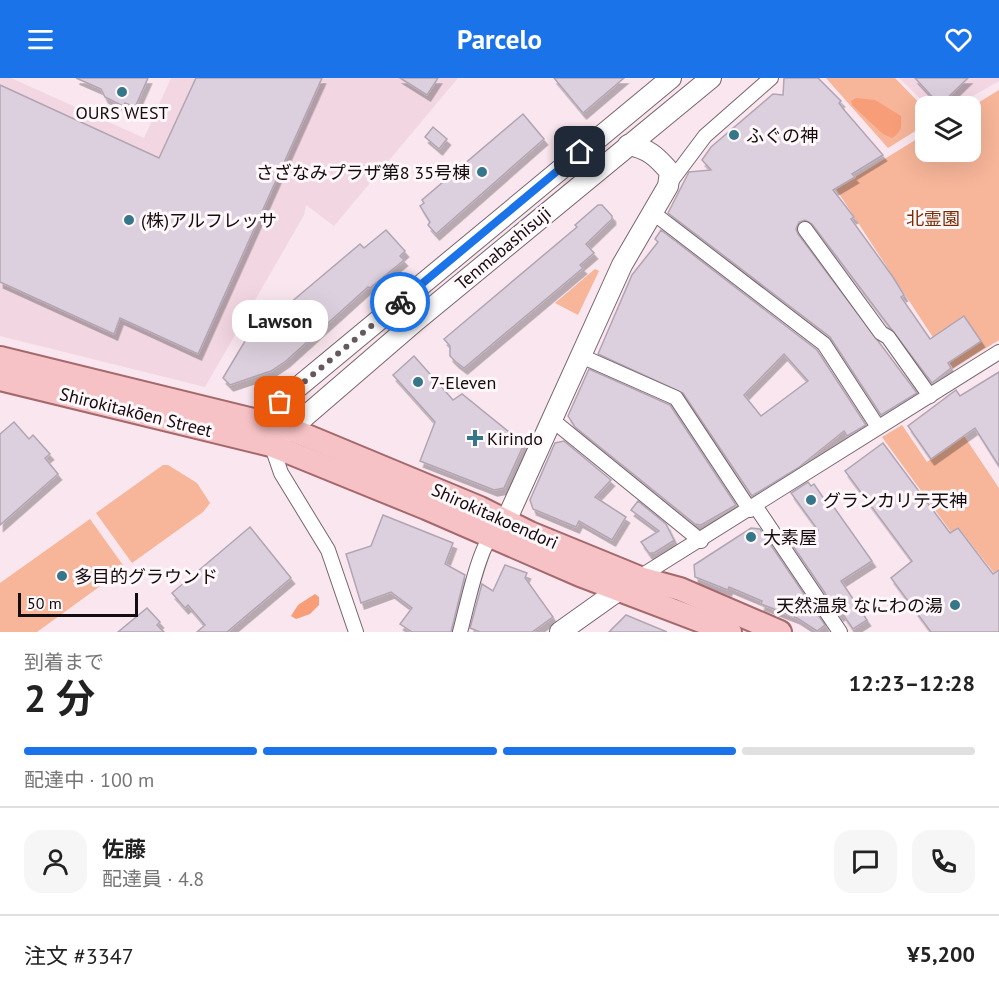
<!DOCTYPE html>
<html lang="ja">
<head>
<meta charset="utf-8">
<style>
  :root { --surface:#fff; --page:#f6f6f6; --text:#222; --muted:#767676; --line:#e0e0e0; --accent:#1a73e8 }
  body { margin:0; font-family:"PT Sans","Noto Sans JP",sans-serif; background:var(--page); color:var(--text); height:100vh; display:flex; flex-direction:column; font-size:22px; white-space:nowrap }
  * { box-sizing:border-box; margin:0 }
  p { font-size:20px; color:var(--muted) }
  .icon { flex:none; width:33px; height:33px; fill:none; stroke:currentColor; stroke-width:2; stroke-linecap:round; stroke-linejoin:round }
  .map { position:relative; height:554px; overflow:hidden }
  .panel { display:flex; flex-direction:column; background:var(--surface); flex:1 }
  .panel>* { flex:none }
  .fabs { position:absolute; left:915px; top:18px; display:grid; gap:12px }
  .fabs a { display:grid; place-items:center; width:66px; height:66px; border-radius:12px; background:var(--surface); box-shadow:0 6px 24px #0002; font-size:30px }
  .scale { position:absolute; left:18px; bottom:15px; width:120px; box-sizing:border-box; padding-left:6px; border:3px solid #130d0f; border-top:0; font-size:16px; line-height:21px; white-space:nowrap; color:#130d0f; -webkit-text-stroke:4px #fff7fa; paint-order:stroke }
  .pin { position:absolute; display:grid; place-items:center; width:51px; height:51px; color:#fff; margin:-26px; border-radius:12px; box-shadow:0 3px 9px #0006 }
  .courier { position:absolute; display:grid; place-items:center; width:60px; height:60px; margin:-30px; border:4px solid #1a73e8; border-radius:50%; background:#fff; color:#222; box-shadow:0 2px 8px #0007 }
  .bubble { position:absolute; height:42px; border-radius:18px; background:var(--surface); box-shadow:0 6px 24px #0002; font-size:20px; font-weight:700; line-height:42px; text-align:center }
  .overview em { font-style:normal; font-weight:700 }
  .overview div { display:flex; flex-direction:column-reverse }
  .overview { display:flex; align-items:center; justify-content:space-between; height:102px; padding:0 24px }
  h1 { font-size:39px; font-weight:700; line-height:45px }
  .bar { display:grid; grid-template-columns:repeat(4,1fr); gap:9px 6px; align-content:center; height:72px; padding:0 24px }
  .bar i { height:8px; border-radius:4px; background:var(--line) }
  .bar .active { background:var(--accent) }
  .bar p { grid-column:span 4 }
  .line { display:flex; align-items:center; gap:15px; padding:0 24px; border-top:2px solid var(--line) }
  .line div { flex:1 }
  .round { display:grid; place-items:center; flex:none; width:63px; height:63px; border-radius:18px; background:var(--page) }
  header { display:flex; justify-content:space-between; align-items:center; height:78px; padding:0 24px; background:var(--accent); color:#fff; font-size:27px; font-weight:700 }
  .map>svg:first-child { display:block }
  .built { fill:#f2d6e2 }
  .green { fill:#f7b599 }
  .forest { fill:#f79d78 }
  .building { fill:#ddd0de; stroke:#b2a5b3; stroke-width:1.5; fill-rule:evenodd; filter:url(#shadow) }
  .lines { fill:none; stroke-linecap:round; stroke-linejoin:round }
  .street-casing { stroke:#77666d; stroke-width:16 }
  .secondary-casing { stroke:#77666d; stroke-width:22 }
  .primary-casing { stroke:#a3696c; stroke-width:26 }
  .street { stroke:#fff; stroke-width:14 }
  .secondary { stroke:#fff; stroke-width:20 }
  .primary { stroke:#f7c2c5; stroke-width:22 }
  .done { stroke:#64595d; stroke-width:6; stroke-dasharray:0 10.8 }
  .route { stroke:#1a73e8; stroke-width:8 }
  .poi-dot { fill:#357789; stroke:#fff7fa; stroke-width:2 }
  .labels { text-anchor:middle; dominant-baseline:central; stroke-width:6; stroke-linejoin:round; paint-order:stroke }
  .poi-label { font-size:18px; fill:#130d0f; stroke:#fff7fa; text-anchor:start }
  .park-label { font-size:18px; fill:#7a2c00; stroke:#fff7fa }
  .street-label { font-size:18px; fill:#130d0f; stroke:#fff7fa }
</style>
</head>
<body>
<header><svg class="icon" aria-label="menu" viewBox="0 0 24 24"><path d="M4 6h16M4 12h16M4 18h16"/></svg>Parcelo<svg class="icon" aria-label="heart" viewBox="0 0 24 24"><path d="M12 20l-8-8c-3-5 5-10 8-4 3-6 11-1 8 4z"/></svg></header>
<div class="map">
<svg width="999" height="554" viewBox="0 0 999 554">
  <defs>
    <filter id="shadow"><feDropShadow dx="3.5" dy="6" stdDeviation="0" flood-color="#0004"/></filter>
  </defs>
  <rect width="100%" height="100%" fill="#fae6ee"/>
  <!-- built -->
  <g class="built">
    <path d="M0,0H11L144,60L171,0H458L334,148L306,127L304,137L205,309L0,258Z"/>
    <path d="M899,0H999V3L955,28H928Z"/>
  </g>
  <!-- green -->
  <g class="green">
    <path d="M826,0H895L925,31V47L888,70Z"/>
    <path d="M999,12V262L953,290L836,111L925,56L926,74H970L971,29Z"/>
    <path d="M595,191L599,193L578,237L555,225Z"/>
    <path d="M902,347L927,384L964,358L999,410V491L994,495L958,449L951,454L882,359Z"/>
    <path d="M163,387H168L197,405L210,425L203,434L132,485L96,435Z"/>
    <path d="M90,441L125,490L37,554H0V505Z"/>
  </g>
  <!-- forest -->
  <g class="forest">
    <path d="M856,20L875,22L901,38C902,48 901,55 892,60L883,56L852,27L851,23Z"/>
    <path d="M315,516L319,519V527L310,536L296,541L291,538L298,527Z"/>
  </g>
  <!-- building -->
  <g class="building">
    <path d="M76,0H148L136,27L132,28L125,25L123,28L105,19L101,11Z"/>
    <path d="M196,0H322L198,276L120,240L114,256L0,204V7L159,80Z"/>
    <path d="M400,0H438L427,17Z"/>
    <path d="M554,0H624L583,35Z"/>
    <path d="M784,0H818L841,23L839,25L845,33L883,77L852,96L855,99L833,112L854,139L851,141L893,199L904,217L901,219L930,261L964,238L981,263L948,285L951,290L932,305L812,146L805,142L799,144L796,151L798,156L917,315L881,337L830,259L668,135L689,94L711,92L702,82L711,69L773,16L783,17Z"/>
    <path d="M915,0H968L940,27Z"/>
    <path d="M523,36L544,61L436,156L428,147L430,144L420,128L424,125L422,122Z"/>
    <path d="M433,49L447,61L439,71L425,59Z"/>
    <path d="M598,127H602L612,138V141L586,166L594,175L580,187L583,190L464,290L456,284L450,278V268L444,261L577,149L575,147Z"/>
    <path d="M386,152L405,173L400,178L404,182L370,210L368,209L286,283L271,293L230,307L223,300L245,263L360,166L364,170Z"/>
    <path d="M661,152L817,272L866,347L847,358L844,353L798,390L752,418L683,315L598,276L632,197L658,164L655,161ZM784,276L808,303L761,338L744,317Z"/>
    <path d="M414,278L453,322L462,316L524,366L504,410L494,412L420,383L435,344L393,297Z"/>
    <path d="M589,291L670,327L736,427L701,447L695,446L575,349L568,338Z"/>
    <path d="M999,294V388L975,350L931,381L908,348L956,312L960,318Z"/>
    <path d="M14,344L29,361L33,357L50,376L45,380L58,396L0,447V356Z"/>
    <path d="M564,363L611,402L595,419L626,439L612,462L579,443L576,449L533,431L530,422L555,365Z"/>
    <path d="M883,365L950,455L958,450L993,496L999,492V554H931L891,500L912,483L845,393Z"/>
    <path d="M808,404L811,408L814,406L828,427L831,425L872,483L841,503L867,542L853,551L842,535L840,537L793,468L818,452L791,415Z"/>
    <path d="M638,423L666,446L676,466L673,463L654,475H649L641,464L659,453L631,432Z"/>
    <path d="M383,437L453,465L445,486L465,497L451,554H412L400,546L412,530L391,514L361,525L346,476L371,468Z"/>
    <path d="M250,449L291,500L227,554H197L205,547L188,527L185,530L172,515Z"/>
    <path d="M751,450L760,451L825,547L817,553L797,540L761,526L762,523L729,509L728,512L695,499L694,487Z"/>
    <path d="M505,487L527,495L525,500L553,539L532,554H480L470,550L482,506L493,513Z"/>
    <path d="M147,530L160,544L157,547L164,554H118Z"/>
    <path d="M626,537L667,554H609Z"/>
  </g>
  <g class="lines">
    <!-- street casing -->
    <g class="street-casing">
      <g id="street">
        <path d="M669,106L705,58L771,0"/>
        <path d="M652,134L824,266L878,349"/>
        <path d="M805,151L881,255L888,259L930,318"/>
        <path d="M581,278L676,320L750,432"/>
        <path d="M551,341L701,463"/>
        <path d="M271,366L281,395L328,472L356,554"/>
        <path d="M756,429L840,554"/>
        <path d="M638,500L999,274"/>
        <path d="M460,554C466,533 479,467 494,455"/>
      </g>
    </g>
    <!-- secondary casing -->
    <g class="secondary-casing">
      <g id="secondary">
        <path d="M268,345L280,324L671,0"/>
        <path d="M280,360L417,242L711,0"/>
        <path d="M505,445L622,187L668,108L670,94C657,79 648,70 628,67"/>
        <path d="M560,554L619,512"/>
      </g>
    </g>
    <!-- primary casing -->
    <g class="primary-casing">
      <g id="primary">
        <path d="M0,280L290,351L480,430L530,455L640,500L680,511L780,554"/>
        <path d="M0,301L271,367L426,430L580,497L730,554"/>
      </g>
    </g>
    <!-- street -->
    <use href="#street" class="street"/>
    <!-- secondary -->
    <use href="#secondary" class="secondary"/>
    <!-- primary -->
    <use href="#primary" class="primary"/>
  </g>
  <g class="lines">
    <!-- done -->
    <path class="done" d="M280,324L400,224"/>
    <!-- route -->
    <path class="route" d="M400,224L580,74"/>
  </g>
  <!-- markers -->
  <g class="poi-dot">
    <circle cx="122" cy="14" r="6"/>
    <circle cx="734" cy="57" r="6"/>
    <circle cx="482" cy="94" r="6"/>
    <circle cx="129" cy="142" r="6"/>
    <circle cx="418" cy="304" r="6"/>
    <path d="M472 351h6v6h6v6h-6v6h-6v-6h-6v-6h6z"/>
    <circle cx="811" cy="422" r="6"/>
    <circle cx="751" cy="459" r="6"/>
    <circle cx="62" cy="498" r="6"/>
    <circle cx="955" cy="527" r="6"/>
  </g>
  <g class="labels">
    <!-- poi labels -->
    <g class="poi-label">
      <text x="122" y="34" text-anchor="middle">OURS WEST</text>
      <text x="746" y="57">ふぐの神</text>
      <text x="470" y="94" text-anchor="end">さざなみプラザ第8 35号棟</text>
      <text x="141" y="142">(株)アルフレッサ</text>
      <text x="430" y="304">7-Eleven</text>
      <text x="487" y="360">Kirindo</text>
      <text x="823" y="422">グランカリテ天神</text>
      <text x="763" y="459">大素屋</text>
      <text x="74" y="498">多目的グラウンド</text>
      <text x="943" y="527" text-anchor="end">天然温泉 なにわの湯</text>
    </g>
    <!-- park labels -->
    <g class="park-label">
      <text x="933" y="140">北霊園</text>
    </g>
    <!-- street labels -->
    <g class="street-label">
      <text transform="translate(503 170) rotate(-40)">Tenmabashisuji</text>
      <text transform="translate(136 334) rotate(14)">Shirokitakōen Street</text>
      <text transform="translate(495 438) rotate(24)">Shirokitakoendori</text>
    </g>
  </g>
</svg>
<div class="fabs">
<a><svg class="icon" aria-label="layers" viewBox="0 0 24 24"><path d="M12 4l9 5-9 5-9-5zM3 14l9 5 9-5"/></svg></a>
</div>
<div class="scale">50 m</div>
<div class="pin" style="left:280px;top:324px;background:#ea580c"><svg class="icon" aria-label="bag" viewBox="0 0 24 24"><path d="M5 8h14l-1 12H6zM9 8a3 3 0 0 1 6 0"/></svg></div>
<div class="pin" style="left:580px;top:74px;background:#1f2937"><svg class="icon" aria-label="home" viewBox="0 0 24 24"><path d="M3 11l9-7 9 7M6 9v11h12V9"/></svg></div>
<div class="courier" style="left:400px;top:224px"><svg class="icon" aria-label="bike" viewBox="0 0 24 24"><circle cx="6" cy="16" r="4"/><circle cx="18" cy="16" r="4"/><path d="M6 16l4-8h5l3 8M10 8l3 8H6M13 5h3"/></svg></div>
<div class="bubble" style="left:232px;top:222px;width:96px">Lawson</div>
</div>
<section class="panel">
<div class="overview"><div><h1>2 分</h1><p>到着まで</p></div><em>12:23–12:28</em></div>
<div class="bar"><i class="active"></i><i class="active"></i><i class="active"></i><i></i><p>配達中 · 100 m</p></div>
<div class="line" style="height:108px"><a class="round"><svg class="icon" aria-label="person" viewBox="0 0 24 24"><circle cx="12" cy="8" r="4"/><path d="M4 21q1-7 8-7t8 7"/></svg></a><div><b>佐藤</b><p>配達員 · 4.8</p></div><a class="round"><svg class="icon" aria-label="chat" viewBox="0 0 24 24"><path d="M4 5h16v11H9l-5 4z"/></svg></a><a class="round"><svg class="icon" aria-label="phone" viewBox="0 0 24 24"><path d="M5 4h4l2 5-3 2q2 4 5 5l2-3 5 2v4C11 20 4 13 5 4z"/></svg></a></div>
<div class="line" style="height:78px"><div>注文 #3347</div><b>¥5,200</b></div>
</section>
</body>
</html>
